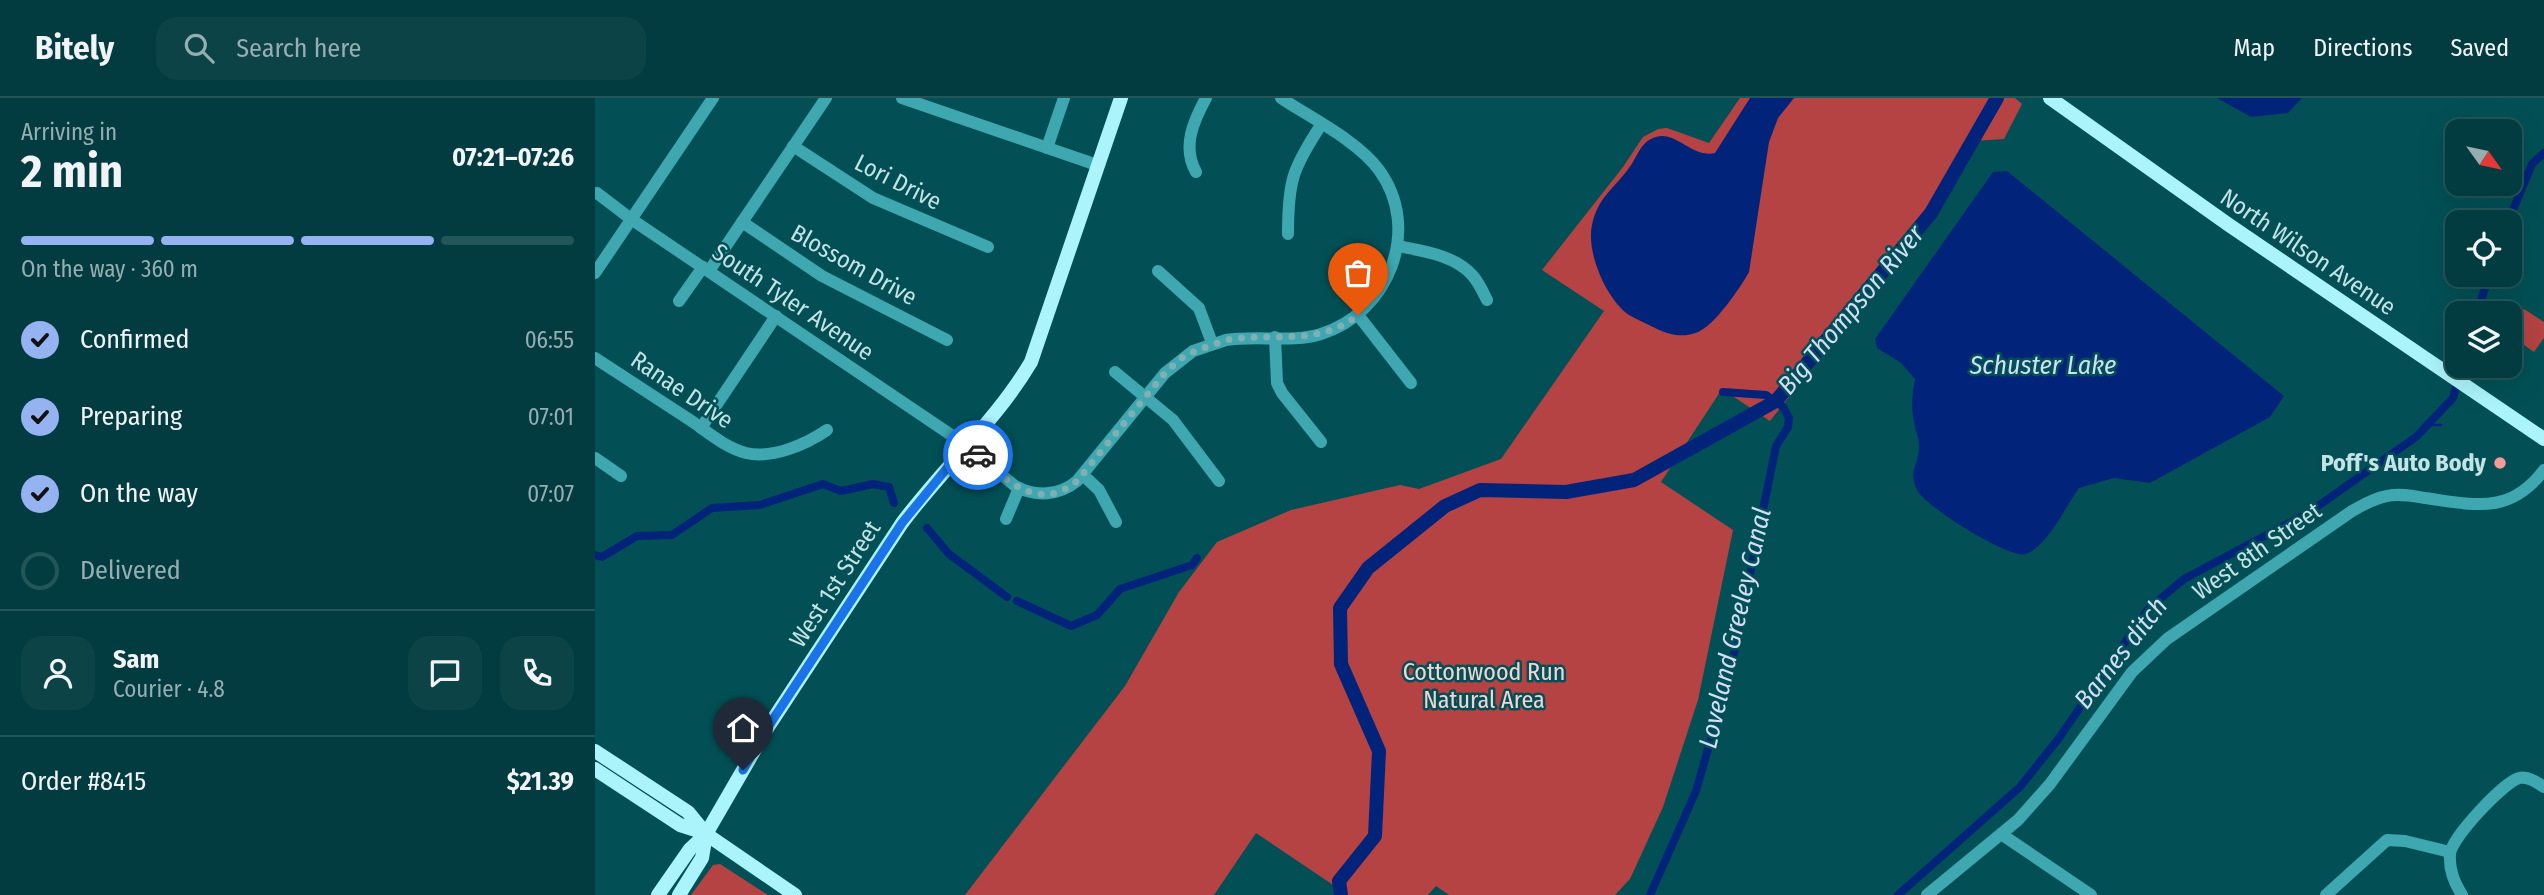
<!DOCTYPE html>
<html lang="en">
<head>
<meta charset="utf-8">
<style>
  :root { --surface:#023c40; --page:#0c4347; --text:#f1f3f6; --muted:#96adb1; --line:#235659; --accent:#95b2f1 }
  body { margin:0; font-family:"Fira Sans Condensed",sans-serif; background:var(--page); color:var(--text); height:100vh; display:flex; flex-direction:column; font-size:26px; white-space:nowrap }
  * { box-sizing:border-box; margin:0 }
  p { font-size:23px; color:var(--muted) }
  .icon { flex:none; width:38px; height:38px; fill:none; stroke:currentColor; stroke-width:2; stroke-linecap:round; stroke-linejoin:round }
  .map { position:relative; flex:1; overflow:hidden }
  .panel { display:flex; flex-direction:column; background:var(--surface); width:595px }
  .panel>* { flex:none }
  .needle { width:46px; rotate:123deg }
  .buttons { position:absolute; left:1850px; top:21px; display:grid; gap:14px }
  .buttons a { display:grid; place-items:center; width:77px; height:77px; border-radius:14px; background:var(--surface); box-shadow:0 7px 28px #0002,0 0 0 2px var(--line); font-size:35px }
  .pin { position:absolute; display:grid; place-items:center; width:60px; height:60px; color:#fff; margin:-72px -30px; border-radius:50% 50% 50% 0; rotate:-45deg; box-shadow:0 0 7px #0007 }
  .pin .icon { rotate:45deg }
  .courier { position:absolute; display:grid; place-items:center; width:70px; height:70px; margin:-35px; border:5px solid #1a73e8; border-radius:50%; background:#fff; color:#222; box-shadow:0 2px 9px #0007 }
  .summary em { font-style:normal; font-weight:700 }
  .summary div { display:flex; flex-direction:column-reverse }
  .summary { display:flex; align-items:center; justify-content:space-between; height:119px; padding:0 21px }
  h1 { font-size:46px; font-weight:700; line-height:52px }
  .bar { display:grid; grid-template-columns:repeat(4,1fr); gap:10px 7px; align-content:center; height:84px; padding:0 21px }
  .bar i { height:9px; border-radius:5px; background:var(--line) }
  .bar .active { background:var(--accent) }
  .bar p { grid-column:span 4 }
  .line { display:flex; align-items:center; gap:18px; padding:0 21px; border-top:2px solid var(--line) }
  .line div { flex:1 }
  .round { display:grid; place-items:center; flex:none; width:74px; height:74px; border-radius:21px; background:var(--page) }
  ol { padding:0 21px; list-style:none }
  li { display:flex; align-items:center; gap:21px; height:77px }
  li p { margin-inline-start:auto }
  li .icon { padding:7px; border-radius:50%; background:var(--accent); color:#111; stroke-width:4 }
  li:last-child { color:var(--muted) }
  li i { width:38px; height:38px; border:4px solid var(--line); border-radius:50% }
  header { display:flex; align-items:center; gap:42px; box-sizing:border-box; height:98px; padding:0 35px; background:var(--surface); border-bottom:2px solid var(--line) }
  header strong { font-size:33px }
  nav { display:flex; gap:38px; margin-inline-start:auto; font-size:24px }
  .search { width:490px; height:63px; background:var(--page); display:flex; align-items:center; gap:18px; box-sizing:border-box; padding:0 24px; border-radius:21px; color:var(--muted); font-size:26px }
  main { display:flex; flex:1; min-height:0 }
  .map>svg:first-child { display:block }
  .green { fill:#b54343 }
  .water { fill:#02237a }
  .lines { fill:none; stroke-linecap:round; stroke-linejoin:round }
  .stream { stroke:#02237a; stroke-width:2.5 }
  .canal { stroke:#02237a; stroke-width:8 }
  .river { stroke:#02237a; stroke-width:14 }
  .minor { stroke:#3ea7b0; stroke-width:12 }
  .major { stroke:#acf4fb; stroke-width:14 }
  .done { stroke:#80b0b3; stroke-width:7; stroke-dasharray:0 12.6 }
  .route { stroke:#1a73e8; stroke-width:9 }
  .poi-dot { fill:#f59b97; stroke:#025055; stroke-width:2.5 }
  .labels { text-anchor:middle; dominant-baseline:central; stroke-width:5; stroke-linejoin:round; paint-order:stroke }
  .street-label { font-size:24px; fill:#c4e3e6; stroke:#025055 }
  .poi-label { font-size:24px; font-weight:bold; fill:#c4e3e6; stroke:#025055; text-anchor:end }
  .park-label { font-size:24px; fill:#f4d4d2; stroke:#025055 }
  .water-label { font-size:26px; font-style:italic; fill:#d1def6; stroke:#025055 }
</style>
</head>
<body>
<header>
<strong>Bitely</strong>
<div class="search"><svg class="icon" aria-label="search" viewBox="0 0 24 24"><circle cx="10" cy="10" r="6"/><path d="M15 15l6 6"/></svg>Search here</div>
<nav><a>Map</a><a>Directions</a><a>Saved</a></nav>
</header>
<main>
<section class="panel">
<div class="summary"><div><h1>2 min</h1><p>Arriving in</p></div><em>07:21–07:26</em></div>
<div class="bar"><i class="active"></i><i class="active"></i><i class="active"></i><i></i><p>On the way · 360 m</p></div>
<ol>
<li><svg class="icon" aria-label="check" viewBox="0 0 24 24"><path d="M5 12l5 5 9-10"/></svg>Confirmed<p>06:55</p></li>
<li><svg class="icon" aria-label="check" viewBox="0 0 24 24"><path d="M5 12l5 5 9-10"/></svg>Preparing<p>07:01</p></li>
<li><svg class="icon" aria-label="check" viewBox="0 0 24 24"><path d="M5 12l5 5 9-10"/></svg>On the way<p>07:07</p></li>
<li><i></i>Delivered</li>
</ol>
<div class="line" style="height:126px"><a class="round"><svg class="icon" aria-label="person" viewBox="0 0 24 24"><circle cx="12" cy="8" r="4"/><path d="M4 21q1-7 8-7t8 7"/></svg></a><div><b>Sam</b><p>Courier · 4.8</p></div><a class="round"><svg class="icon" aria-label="chat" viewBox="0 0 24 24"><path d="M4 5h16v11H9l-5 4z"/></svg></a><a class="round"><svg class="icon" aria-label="phone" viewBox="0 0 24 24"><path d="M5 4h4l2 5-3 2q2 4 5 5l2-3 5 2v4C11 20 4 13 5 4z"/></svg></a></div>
<div class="line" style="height:91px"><div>Order #8415</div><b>$21.39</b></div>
</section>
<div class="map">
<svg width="1949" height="797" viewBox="0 0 1949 797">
  <rect width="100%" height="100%" fill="#025055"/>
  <!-- green -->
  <g class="green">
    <path d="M1145,0H1420L1427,6L1409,41L1377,43L1341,113L1175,323L1127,291L1066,384L1138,432L1103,602L1068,709L1035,781L1020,797H854L841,788L833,797H753L661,735L619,797H370L530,588L584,494L622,444L696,412L805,387L824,391L906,361L1009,213L947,172L1028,69L1048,39L1063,31L1072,30L1114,45Z"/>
    <path d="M1929,211L1949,224V240L1939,254L1915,237V223Z"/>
    <path d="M125,766L173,797H96L118,767Z"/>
  </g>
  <!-- water -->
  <g class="water">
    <path d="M1155,0H1199L1183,20L1174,44L1154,174C1145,190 1120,227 1103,234C1087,241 1072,236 1058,229C1050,225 1041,221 1034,217C1011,201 991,154 997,127C1003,99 1018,92 1034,70C1041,61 1045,46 1056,41C1079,28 1096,61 1120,55Z"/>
    <path d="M1622,0H1707L1693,15L1656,19Z"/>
    <path d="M1412,73L1689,298L1675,319L1555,385L1519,380L1484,390C1471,408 1452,449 1431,456C1415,462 1328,407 1322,392C1313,373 1323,368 1324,350C1325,342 1320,332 1319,324C1316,309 1317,296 1320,281L1306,265L1282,250L1280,241L1398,74Z"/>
  </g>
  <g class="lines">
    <!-- stream -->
    <path class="stream" d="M1833,327H1846"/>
    <!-- canal -->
    <g class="canal">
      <path d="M1913,124L1937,66L1949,55"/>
      <path d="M1882,215L1894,177"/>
      <path d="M332,430L354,456L412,499"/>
      <path d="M0,457L7,459L42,438L77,437L117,410L165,407L228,386L246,393L278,386L294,389L299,405"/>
      <path d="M422,503L476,528L502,517L525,491L597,467L602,460"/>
      <path d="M1055,797L1101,693L1135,575L1181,348L1193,329L1194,320L1188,309L1171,297L1128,294"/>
      <path d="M1303,797L1425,689L1464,640L1553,511L1589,481L1713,415L1821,339L1858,300L1867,268"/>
    </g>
    <!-- river -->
    <path class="river" d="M746,797L744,783L780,738L784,653L746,566L745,510L773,470L850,408L885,392L971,394L1039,382L1181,303L1336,115L1402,0"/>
    <!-- minor -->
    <g class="minor">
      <path d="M307,0L502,67"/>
      <path d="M198,48L278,100L393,149"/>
      <path d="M452,50L469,0"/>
      <path d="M601,74C587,49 598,24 611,0"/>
      <path d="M2,95L36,121L371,347L420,388C440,399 464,398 482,383L570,275L598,253L631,242C661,237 698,245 726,236C794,215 827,131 784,72C763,43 716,20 686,0"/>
      <path d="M147,124L227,178L352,242"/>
      <path d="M693,136C693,84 697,71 726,27"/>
      <path d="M802,148C828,153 860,157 878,178C884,185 888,194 892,202"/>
      <path d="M114,173L231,0"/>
      <path d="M563,173L604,210L617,245"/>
      <path d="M0,175L118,0"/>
      <path d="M84,203L108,169"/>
      <path d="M763,217L816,285"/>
      <path d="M680,239L682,285L687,295L726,344"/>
      <path d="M0,260C32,281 63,301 95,322C113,334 129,349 151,355C177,361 210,347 232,332"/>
      <path d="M520,274L578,322L624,383"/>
      <path d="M106,330L181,218"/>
      <path d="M0,360L26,378"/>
      <path d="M488,377L504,392L521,424"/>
      <path d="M411,421L424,390"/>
      <path d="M1406,736L1496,797"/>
      <path d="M1332,797L1423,722L1455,686L1537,574L1572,541L1757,413C1768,407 1779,400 1792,398C1804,395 1818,398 1830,400C1880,407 1915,417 1949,372"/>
      <path d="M1731,797L1792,742L1810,743L1855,754"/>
      <path d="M1867,797C1859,784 1854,772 1855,756C1857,739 1908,685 1924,680C1933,678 1942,684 1949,689"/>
    </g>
    <!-- major -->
    <g class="major">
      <path d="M1455,0L1634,127L1949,341"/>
      <path d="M0,653L93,714L111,736L200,797"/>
      <path d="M0,671L85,727L110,735"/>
      <path d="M63,797L95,751L111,736L173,629L307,425C348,370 401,323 436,264L526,0"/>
      <path d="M84,797L107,760L111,736"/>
    </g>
  </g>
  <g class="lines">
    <!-- done -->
    <path class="done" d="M383,357C412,383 444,415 482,383L570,275L585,261L598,254L631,242C676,234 724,249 763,217"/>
    <!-- route -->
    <path class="route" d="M148,672L173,629L307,425L371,347L383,357"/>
  </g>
  <!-- markers -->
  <circle class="poi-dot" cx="1905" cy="365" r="7"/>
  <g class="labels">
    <!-- street labels -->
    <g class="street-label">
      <text transform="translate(303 84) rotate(27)">Lori Drive</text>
      <text transform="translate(1713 154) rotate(34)">North Wilson Avenue</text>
      <text transform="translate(259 167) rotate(29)">Blossom Drive</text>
      <text transform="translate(198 204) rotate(34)">South Tyler Avenue</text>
      <text transform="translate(87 292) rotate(34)">Ranae Drive</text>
      <text transform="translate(1662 453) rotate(-35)">West 8th Street</text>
      <text transform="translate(240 486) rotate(-57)">West 1st Street</text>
    </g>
    <!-- poi labels -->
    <g class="poi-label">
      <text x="1891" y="365">Poff's Auto Body</text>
    </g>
    <!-- park labels -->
    <g class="park-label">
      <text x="889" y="574">Cottonwood Run<tspan x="889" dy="28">Natural Area</tspan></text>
    </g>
    <!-- water labels -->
    <g class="water-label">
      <text transform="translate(1256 212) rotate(-50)">Big Thompson River</text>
      <text x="1448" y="267">Schuster Lake</text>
      <text transform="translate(1140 530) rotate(-77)">Loveland Greeley Canal</text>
      <text transform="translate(1526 555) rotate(-52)">Barnes ditch</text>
    </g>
  </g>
</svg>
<div class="buttons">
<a><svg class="needle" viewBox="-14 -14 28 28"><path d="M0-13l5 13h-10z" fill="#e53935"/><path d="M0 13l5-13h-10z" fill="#96adb1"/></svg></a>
<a><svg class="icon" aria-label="locate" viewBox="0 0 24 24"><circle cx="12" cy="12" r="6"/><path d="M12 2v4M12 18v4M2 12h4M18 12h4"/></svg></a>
<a><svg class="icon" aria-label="layers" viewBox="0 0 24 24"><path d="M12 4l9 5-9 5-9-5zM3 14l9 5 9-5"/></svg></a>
</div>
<div class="pin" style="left:763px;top:217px;background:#ea580c"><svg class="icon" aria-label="bag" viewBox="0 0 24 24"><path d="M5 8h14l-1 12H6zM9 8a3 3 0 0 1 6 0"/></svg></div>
<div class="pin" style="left:148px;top:672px;background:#1f2937"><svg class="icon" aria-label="home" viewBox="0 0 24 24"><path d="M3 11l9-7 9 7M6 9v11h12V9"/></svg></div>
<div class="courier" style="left:383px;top:357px"><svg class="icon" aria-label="car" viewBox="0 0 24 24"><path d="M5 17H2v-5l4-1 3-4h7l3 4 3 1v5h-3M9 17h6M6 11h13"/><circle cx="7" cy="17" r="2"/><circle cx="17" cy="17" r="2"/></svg></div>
</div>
</main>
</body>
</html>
